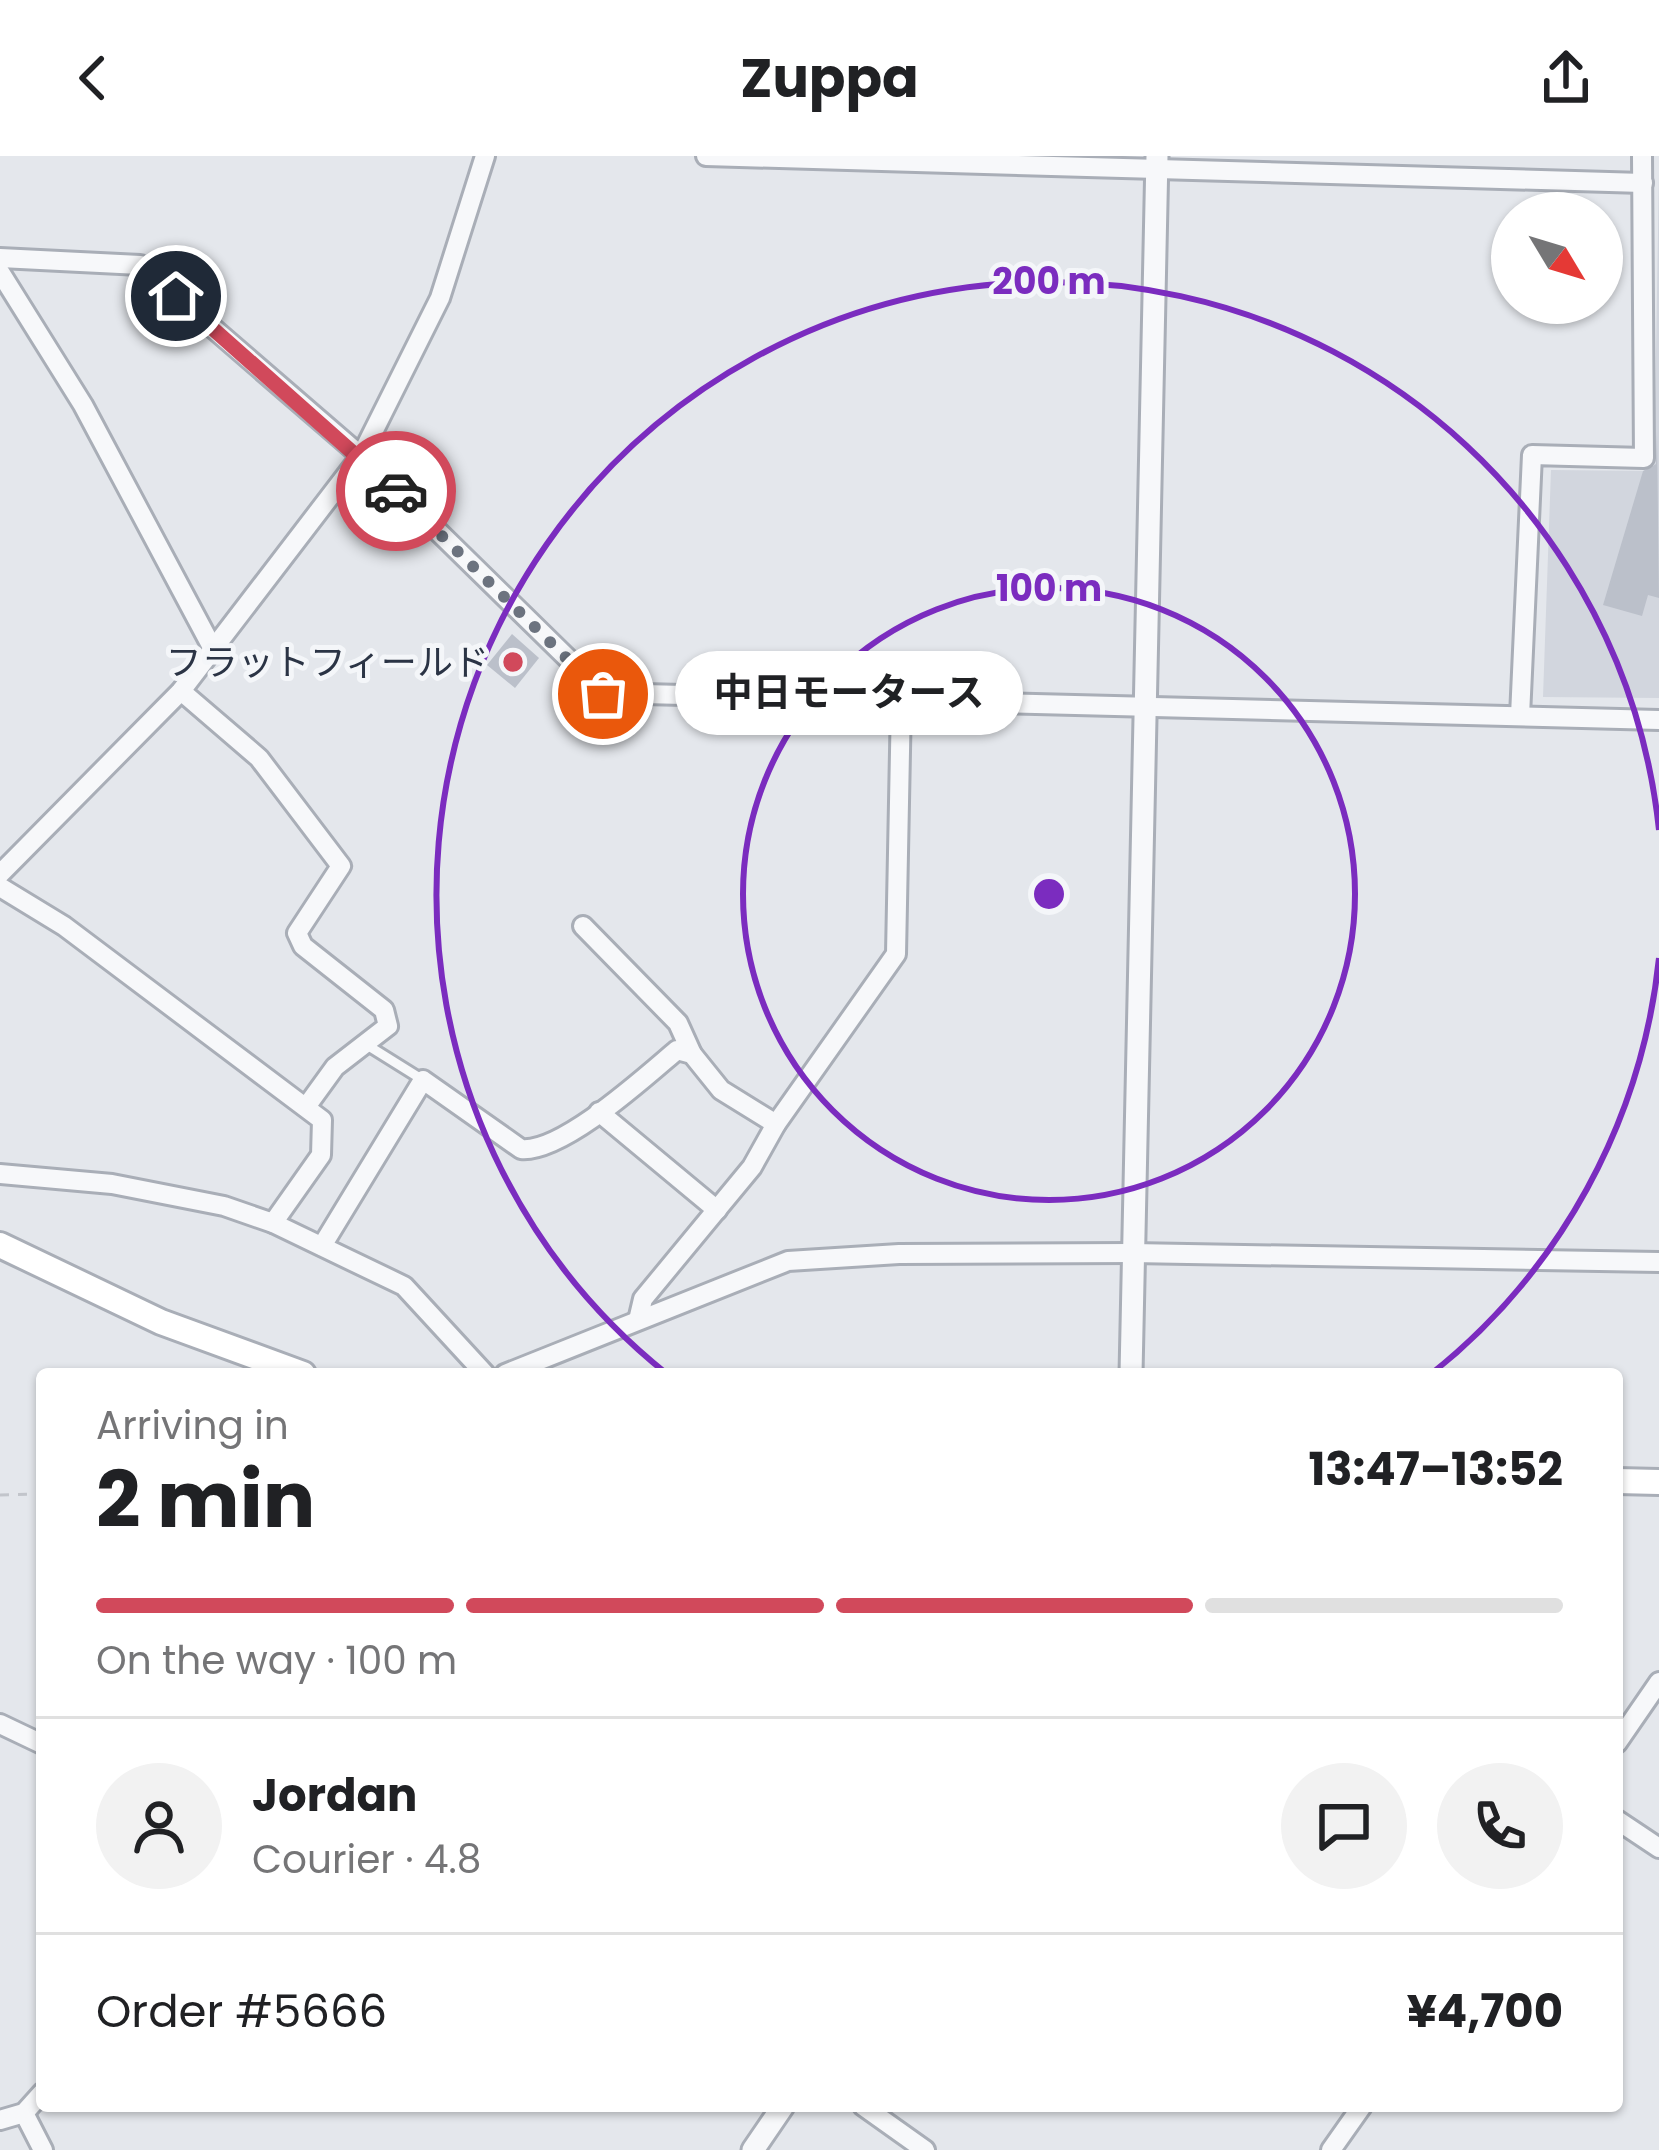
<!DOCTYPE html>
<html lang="en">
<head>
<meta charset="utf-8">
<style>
  :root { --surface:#fff; --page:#f2f2f2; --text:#202124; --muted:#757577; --line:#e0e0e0; --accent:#d1495b }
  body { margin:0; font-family:Poppins,"Noto Sans JP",sans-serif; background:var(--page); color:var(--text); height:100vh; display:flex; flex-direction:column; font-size:45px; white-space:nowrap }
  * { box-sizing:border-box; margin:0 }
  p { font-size:39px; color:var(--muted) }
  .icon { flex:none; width:66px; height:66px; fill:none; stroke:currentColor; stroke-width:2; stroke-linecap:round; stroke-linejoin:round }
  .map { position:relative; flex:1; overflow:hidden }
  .panel { position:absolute; left:36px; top:1212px; width:1587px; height:744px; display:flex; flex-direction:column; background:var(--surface); border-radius:12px; box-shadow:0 3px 9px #0004 }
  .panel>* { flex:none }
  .needle { width:78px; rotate:128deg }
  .fabs { position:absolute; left:1491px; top:36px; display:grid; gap:24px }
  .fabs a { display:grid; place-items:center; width:132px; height:132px; border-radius:50%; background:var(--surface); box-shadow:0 3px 9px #0004; font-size:60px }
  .pin { position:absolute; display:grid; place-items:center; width:102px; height:102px; color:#fff; margin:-51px; border:6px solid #fff; border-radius:50%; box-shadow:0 3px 12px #0007 }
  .courier { position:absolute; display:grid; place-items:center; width:120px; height:120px; margin:-60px; border:9px solid #d1495b; border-radius:50%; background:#fff; color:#222; box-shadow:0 3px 15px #0007 }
  .bubble { position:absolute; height:84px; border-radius:42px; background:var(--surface); box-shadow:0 3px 9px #0004; font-size:39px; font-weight:700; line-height:84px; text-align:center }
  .overview em { font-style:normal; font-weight:700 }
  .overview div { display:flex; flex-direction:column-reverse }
  .overview { display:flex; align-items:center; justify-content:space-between; height:204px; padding:0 60px }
  h1 { font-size:78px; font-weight:700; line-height:90px }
  .bar { display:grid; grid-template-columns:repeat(4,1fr); gap:18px 12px; align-content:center; height:144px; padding:0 60px }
  .bar i { height:15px; border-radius:9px; background:var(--line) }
  .bar .on { background:var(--accent) }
  .bar p { grid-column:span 4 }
  .line { display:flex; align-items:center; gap:30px; padding:0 60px; border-top:3px solid var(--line) }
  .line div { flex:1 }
  .round { display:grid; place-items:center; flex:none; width:126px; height:126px; border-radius:63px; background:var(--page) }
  header { display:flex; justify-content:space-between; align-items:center; height:156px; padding:0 60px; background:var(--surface); font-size:54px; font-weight:700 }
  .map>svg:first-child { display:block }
  .built { fill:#d2d6de }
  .building { fill:#bbc0ca }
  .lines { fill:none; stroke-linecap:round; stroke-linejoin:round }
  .service-casing { stroke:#a9aeb7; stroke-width:15 }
  .minor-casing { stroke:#a9aeb7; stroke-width:24 }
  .tertiary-casing { stroke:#a9aeb7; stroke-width:27 }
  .secondary-casing { stroke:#a9aeb7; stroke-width:30 }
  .path { stroke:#c2c5cb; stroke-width:3; stroke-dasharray:9 9; stroke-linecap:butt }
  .service { stroke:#f7f8fa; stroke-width:9 }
  .minor { stroke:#f7f8fa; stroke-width:18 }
  .tertiary { stroke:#f7f8fa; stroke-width:21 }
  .secondary { stroke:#fff; stroke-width:24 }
  .done { stroke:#6c737f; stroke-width:12; stroke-dasharray:0 21.6 }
  .route { stroke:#d1495b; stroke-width:15 }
  .ring { fill:none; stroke:#7b2cbf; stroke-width:6 }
  .poi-dot { fill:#d1495b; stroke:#f4f6f9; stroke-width:4.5 }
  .labels { text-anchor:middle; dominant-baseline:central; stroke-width:10; stroke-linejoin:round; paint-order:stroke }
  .poi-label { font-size:36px; fill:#2b3445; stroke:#f4f6f9; text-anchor:end }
  .centre { fill:#7b2cbf; stroke:#f4f6f9; stroke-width:6 }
  .ring-label { font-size:36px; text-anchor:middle; font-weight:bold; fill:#7b2cbf; stroke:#f4f6f9; stroke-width:10; stroke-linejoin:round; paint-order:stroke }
</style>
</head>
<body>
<header><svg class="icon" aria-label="back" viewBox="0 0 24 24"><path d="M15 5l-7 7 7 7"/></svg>Zuppa<svg class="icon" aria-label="share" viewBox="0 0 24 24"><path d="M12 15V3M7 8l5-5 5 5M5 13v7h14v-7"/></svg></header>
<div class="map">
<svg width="1659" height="1994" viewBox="0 0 1659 1994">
  <rect width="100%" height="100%" fill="#e4e7ec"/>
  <!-- built -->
  <path class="built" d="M1659,18V542L1543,541L1551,314L1654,315Z"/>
  <!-- building -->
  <g class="building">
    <path d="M1657,276L1659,442L1648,439L1642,460L1603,449L1643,315L1656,308Z"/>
    <path d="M512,478L539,502L515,532L487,509Z"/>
  </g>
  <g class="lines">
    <!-- service casing -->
    <g class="service-casing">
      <path id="service" d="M367,889L423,924"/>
    </g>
    <!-- minor casing -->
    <g class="minor-casing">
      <g id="minor">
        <path d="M706,0L1643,27"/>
        <path d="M0,102L140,109L361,300L603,537L1659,564"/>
        <path d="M0,116L83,249L213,493"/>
        <path d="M181,535L259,602L341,710L297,777L303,790L384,854L388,870L335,911L306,951"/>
        <path d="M1520,560L1532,299L1644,302L1642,0"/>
        <path d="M0,718L181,535L361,300L440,142L485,0"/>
        <path d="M0,731L64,770L322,964L321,999L273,1067"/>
        <path d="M583,770L678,867L692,898"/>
        <path d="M599,956L717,1054"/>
        <path d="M0,1018L112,1028L224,1050L273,1067L404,1130L485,1218"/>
        <path d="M322,1090L423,924L521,993C562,997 645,921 677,894L692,898L721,934L776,968"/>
        <path d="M639,1160L643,1143L752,1011L776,968L896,798L901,545"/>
        <path d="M505,1218L788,1105L899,1098L1132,1097L1659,1106"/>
        <path d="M0,1568L42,1588"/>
        <path d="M1617,1587L1659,1526"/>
        <path d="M1617,1664L1659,1692"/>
        <path d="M863,1950L925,1994"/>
        <path d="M24,1957L43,1994"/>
        <path d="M0,1964L24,1957L42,1937"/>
        <path d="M1331,1994L1362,1950"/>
      </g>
    </g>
    <!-- tertiary casing -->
    <g class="tertiary-casing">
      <g id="tertiary">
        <path d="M1131,1218L1157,0"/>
        <path d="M753,1994L783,1950"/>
      </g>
    </g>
    <!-- secondary casing -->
    <g class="secondary-casing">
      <g id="secondary">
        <path d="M0,1089L161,1166L303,1218"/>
        <path d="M1617,1325L1659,1326"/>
      </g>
    </g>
    <!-- path -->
    <path class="path" d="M0,1339L42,1338"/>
    <!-- service -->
    <use href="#service" class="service"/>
    <!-- minor -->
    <use href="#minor" class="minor"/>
    <!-- tertiary -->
    <use href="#tertiary" class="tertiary"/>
    <!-- secondary -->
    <use href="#secondary" class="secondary"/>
  </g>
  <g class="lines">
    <!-- done -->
    <path class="done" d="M396,335L603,538"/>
    <!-- route -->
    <path class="route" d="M176,140L396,335"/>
  </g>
  <!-- distance rings -->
  <g class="ring">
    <circle cx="1049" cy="738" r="306"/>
    <path d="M1659 802A613 613 0 0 1 1431 1218M667 1218A613 613 0 1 1 1659 674"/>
  </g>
  <!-- markers -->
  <circle class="poi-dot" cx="513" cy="506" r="12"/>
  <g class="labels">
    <!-- poi labels -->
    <g class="poi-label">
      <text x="489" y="506">フラットフィールド</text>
    </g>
  </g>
  <circle cx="1049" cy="738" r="18" class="centre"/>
  <g class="ring-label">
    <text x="1049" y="138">200 m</text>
    <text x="1049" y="445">100 m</text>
  </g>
</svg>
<div class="fabs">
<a><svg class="needle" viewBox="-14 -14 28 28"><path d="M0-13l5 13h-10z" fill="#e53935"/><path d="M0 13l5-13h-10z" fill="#757577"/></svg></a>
</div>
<div class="pin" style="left:603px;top:538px;background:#ea580c"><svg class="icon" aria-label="bag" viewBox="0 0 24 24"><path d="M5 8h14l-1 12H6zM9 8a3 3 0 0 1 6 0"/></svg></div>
<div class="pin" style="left:176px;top:140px;background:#1f2937"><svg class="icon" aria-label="home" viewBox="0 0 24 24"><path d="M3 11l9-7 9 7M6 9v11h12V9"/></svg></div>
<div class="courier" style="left:396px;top:335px"><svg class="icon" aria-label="car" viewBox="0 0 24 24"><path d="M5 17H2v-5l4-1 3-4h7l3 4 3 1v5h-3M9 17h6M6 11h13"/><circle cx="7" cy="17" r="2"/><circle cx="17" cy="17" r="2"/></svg></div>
<div class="bubble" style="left:675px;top:495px;width:348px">中日モータース</div>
<section class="panel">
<div class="overview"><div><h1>2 min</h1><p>Arriving in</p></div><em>13:47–13:52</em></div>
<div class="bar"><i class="on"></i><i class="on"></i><i class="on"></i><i></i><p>On the way · 100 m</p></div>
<div class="line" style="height:216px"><a class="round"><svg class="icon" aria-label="person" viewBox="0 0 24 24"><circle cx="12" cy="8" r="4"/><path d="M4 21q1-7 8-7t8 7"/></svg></a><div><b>Jordan</b><p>Courier · 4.8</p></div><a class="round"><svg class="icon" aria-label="chat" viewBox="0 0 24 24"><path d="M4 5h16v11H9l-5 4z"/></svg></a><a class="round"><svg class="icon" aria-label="phone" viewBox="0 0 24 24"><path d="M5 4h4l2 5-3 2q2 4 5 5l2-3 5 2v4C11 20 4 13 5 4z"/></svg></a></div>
<div class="line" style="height:156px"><div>Order #5666</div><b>¥4,700</b></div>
</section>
</div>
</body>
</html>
